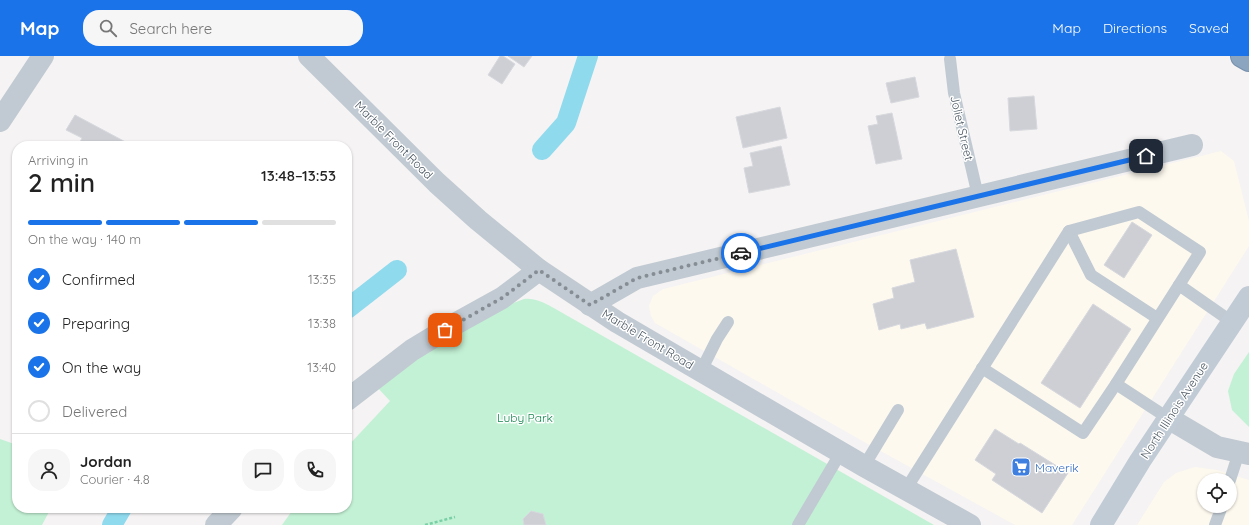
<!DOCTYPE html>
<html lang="en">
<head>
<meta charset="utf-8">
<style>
  :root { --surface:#fff; --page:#f6f6f6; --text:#222; --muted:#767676; --line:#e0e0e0; --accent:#1a73e8 }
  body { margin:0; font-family:Quicksand,sans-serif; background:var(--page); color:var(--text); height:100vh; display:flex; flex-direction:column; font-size:15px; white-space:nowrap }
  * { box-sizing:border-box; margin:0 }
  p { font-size:13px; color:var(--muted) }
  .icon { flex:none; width:22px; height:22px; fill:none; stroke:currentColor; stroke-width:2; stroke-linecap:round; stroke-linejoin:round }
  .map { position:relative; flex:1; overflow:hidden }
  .side { position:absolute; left:12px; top:85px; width:340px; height:372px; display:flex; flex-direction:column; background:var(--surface); border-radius:16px; box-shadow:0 1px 3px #0004 }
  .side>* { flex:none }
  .fabs { position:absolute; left:1197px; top:417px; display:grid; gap:8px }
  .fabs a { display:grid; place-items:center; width:40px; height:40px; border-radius:50%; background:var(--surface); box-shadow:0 1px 3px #0004; font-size:20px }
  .pin { position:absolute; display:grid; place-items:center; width:34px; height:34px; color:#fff; margin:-17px; border-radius:8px; box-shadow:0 2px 6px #0006 }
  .courier { position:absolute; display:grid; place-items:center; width:40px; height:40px; margin:-20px; border:3px solid #1a73e8; border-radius:50%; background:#fff; color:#222; box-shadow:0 1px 5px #0007 }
  .overview em { font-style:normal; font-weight:600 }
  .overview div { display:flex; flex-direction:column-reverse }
  .overview { display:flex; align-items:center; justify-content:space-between; height:68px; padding:0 16px }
  h1 { font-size:26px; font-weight:600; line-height:30px }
  .bar { display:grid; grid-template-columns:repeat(4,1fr); gap:6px 4px; align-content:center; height:48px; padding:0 16px }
  .bar i { height:5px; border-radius:3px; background:var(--line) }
  .bar .on { background:var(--accent) }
  .bar p { grid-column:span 4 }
  .line { display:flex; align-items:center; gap:10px; padding:0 16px; border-top:1px solid var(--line) }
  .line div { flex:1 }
  .round { display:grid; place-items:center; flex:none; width:42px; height:42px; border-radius:16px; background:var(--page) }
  ol { padding:0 16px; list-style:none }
  li { display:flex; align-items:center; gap:12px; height:44px }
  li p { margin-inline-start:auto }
  li .icon { padding:4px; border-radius:50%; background:var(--accent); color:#fff; stroke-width:4 }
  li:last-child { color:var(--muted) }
  li i { width:22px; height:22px; border:2px solid var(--line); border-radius:50% }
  header { display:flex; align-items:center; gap:24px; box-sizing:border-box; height:56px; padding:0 20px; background:var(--accent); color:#fff }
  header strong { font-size:19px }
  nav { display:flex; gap:22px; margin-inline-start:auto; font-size:14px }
  .search { width:280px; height:36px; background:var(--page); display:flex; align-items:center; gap:10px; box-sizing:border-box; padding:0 14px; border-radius:16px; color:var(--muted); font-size:15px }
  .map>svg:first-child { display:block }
  .commercial { fill:#fdf9ef; fill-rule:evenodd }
  .green { fill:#c3f1d5 }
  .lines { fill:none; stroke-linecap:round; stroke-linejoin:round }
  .canal { stroke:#90daee; stroke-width:20 }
  .building { fill:#cdcfd5; stroke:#d7d9de }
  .motorway-casing { stroke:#7690ad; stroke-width:24 }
  .path { stroke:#7ad0a6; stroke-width:2.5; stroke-dasharray:3 2; stroke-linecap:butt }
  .service { stroke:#c1cad2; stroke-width:12 }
  .minor { stroke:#c1cad2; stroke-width:22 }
  .tertiary { stroke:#c1cad2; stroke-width:22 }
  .secondary { stroke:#c1cbd6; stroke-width:22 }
  .motorway { stroke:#8ba5c1; stroke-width:22 }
  .done { stroke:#868d94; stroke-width:4; stroke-dasharray:0 7.2 }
  .route { stroke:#1a73e8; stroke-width:5 }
  .labels { text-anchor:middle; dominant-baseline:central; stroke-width:3; stroke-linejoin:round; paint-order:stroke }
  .street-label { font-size:12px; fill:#4a5661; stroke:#fff }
  .park-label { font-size:12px; fill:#17864f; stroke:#fff }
  .shop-label { font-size:12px; fill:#366cbe; stroke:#fff; text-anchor:start }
</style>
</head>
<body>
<header>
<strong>Map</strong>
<div class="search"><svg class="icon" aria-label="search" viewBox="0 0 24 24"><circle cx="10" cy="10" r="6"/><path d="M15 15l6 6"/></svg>Search here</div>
<nav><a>Map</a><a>Directions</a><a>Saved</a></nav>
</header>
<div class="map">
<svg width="1249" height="469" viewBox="0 0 1249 469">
  <rect width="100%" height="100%" fill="#f5f3f3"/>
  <!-- commercial -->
  <g class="commercial">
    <path d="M1221,95L1234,105L1249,165V190L1072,469H1015L866,387L655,267L651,260L649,250L653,240L663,233Z"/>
    <path d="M1195,411L1217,414L1249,424V469H1137L1164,426L1176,417ZM1204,424H1230V450H1204Z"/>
  </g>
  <!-- green -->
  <g class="green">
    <path d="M524,243C535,242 542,246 552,251L934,469H282L294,452H347V391L390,345L377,331L402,311L508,249Z"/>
    <path d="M1249,296V371L1232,354L1228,335L1234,318Z"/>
    <path d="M0,383L17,389V452H51L42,469H0Z"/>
  </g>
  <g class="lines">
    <!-- canal -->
    <g class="canal">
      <path d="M542,94L566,67L588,0"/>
      <path d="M347,253L397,214"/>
      <path d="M112,469L122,452"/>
    </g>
  </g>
  <!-- building -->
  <g class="building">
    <path d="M500,0H503L515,8L502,28L488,19Z"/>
    <path d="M508,0H532L524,11Z"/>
    <path d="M915,21L919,41L891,47L886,27Z"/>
    <path d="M1034,40L1037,73L1010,75L1008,42Z"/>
    <path d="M780,51L787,82L743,92L736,61Z"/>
    <path d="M892,57L902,103L876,108L868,70L878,68L876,60Z"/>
    <path d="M75,59L133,90H78L82,82L66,74Z"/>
    <path d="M781,90L790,129L749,137L744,112L753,110L750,97Z"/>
    <path d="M1132,166L1152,179L1124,222L1104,209Z"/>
    <path d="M956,193L974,261L927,273L925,267L901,273L900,268L879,274L873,248L894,242L892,232L915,226L910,204Z"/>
    <path d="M1093,248L1131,273L1080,352L1041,327Z"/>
    <path d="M995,373L1019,388L1020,387L1068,417L1042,457L992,424L996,418L975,404Z"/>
    <path d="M531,455L543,458L546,469H524L523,463Z"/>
  </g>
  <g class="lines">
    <!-- motorway casing -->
    <g class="motorway-casing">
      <path id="motorway" d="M1242,0L1249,4"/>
    </g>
    <!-- path -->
    <path class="path" d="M425,469L455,461"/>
    <!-- service -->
    <g class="service">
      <path d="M950,3L954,37L978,140"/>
      <path d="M1069,175L1091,219L1157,262"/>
      <path d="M982,312L1083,377L1116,328"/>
      <path d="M701,315L717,283L728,266"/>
      <path d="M1168,362L1116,328L1179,229L1232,266"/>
      <path d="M864,410L898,354"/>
      <path d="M1230,424L1239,396"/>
      <path d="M906,433L1069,175L1139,156L1200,196L1179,229"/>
      <path d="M798,469L841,396"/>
      <path d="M1215,469L1222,450"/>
    </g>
    <!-- minor -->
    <g class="minor">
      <path d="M0,65L43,0"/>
      <path d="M590,249L637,222L1192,89"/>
      <path d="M347,344L412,294L455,268L502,242L539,214"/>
      <path d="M1168,362L1217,391L1249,398"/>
      <path d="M216,469L232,452"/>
    </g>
    <!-- tertiary -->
    <path class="tertiary" d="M309,0L437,127L478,164L539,214L617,266L864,410L970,469"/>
    <!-- secondary -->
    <path class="secondary" d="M1101,469L1140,405L1249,241"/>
    <!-- motorway -->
    <use href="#motorway" class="motorway"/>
  </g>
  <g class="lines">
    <!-- done -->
    <path class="done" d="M445,274L502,242L539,214L590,249L637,222L741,197"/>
    <!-- route -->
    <path class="route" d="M741,197L1146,100"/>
  </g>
  <!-- icons -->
  <defs>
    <g id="supermarket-square" transform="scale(1)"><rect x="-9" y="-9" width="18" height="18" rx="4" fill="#3f7fe0" stroke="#fff"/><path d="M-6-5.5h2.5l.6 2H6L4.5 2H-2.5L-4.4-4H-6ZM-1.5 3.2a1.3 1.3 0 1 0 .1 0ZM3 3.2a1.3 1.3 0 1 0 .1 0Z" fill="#fff"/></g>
  </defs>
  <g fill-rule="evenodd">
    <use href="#supermarket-square" x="1021" y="411"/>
  </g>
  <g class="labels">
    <!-- street labels -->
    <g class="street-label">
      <text transform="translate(962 72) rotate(77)">Joliet Street</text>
      <text transform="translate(394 84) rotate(45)">Marble Front Road</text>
      <text transform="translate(648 283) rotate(31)">Marble Front Road</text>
      <text transform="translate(1174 354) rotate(-57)">North Illinois Avenue</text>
    </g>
    <!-- park labels -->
    <g class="park-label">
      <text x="525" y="361">Luby Park</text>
    </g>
    <!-- shop labels -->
    <g class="shop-label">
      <text x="1035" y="411">Maverik</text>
    </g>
  </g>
</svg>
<div class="fabs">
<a><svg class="icon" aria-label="locate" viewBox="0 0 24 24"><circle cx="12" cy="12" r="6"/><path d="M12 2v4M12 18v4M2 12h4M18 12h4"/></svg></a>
</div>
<div class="pin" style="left:445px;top:274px;background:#ea580c"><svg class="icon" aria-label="bag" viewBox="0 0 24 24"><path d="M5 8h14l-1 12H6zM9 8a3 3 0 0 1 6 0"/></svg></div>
<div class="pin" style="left:1146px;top:100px;background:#1f2937"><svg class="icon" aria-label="home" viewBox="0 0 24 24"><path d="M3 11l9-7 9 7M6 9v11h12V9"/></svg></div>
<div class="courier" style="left:741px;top:197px"><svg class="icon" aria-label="car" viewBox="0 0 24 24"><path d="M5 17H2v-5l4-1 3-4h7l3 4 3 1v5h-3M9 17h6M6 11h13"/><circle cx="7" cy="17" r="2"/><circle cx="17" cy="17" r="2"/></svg></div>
<section class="side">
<div class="overview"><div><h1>2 min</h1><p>Arriving in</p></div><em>13:48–13:53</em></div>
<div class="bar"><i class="on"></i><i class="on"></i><i class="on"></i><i></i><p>On the way · 140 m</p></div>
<ol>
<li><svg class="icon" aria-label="check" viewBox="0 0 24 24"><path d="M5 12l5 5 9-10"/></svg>Confirmed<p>13:35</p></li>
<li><svg class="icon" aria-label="check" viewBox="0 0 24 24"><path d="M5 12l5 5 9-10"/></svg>Preparing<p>13:38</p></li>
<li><svg class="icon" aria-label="check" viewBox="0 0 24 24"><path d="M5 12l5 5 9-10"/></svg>On the way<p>13:40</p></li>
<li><i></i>Delivered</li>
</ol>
<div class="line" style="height:72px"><a class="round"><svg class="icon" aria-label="person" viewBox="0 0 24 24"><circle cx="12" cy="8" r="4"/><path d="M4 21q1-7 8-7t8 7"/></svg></a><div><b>Jordan</b><p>Courier · 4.8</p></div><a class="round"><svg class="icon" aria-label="chat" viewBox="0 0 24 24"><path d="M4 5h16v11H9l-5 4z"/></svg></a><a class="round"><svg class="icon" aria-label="phone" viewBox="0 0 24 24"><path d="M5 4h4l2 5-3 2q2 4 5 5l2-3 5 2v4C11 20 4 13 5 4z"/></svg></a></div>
</section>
</div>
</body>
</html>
